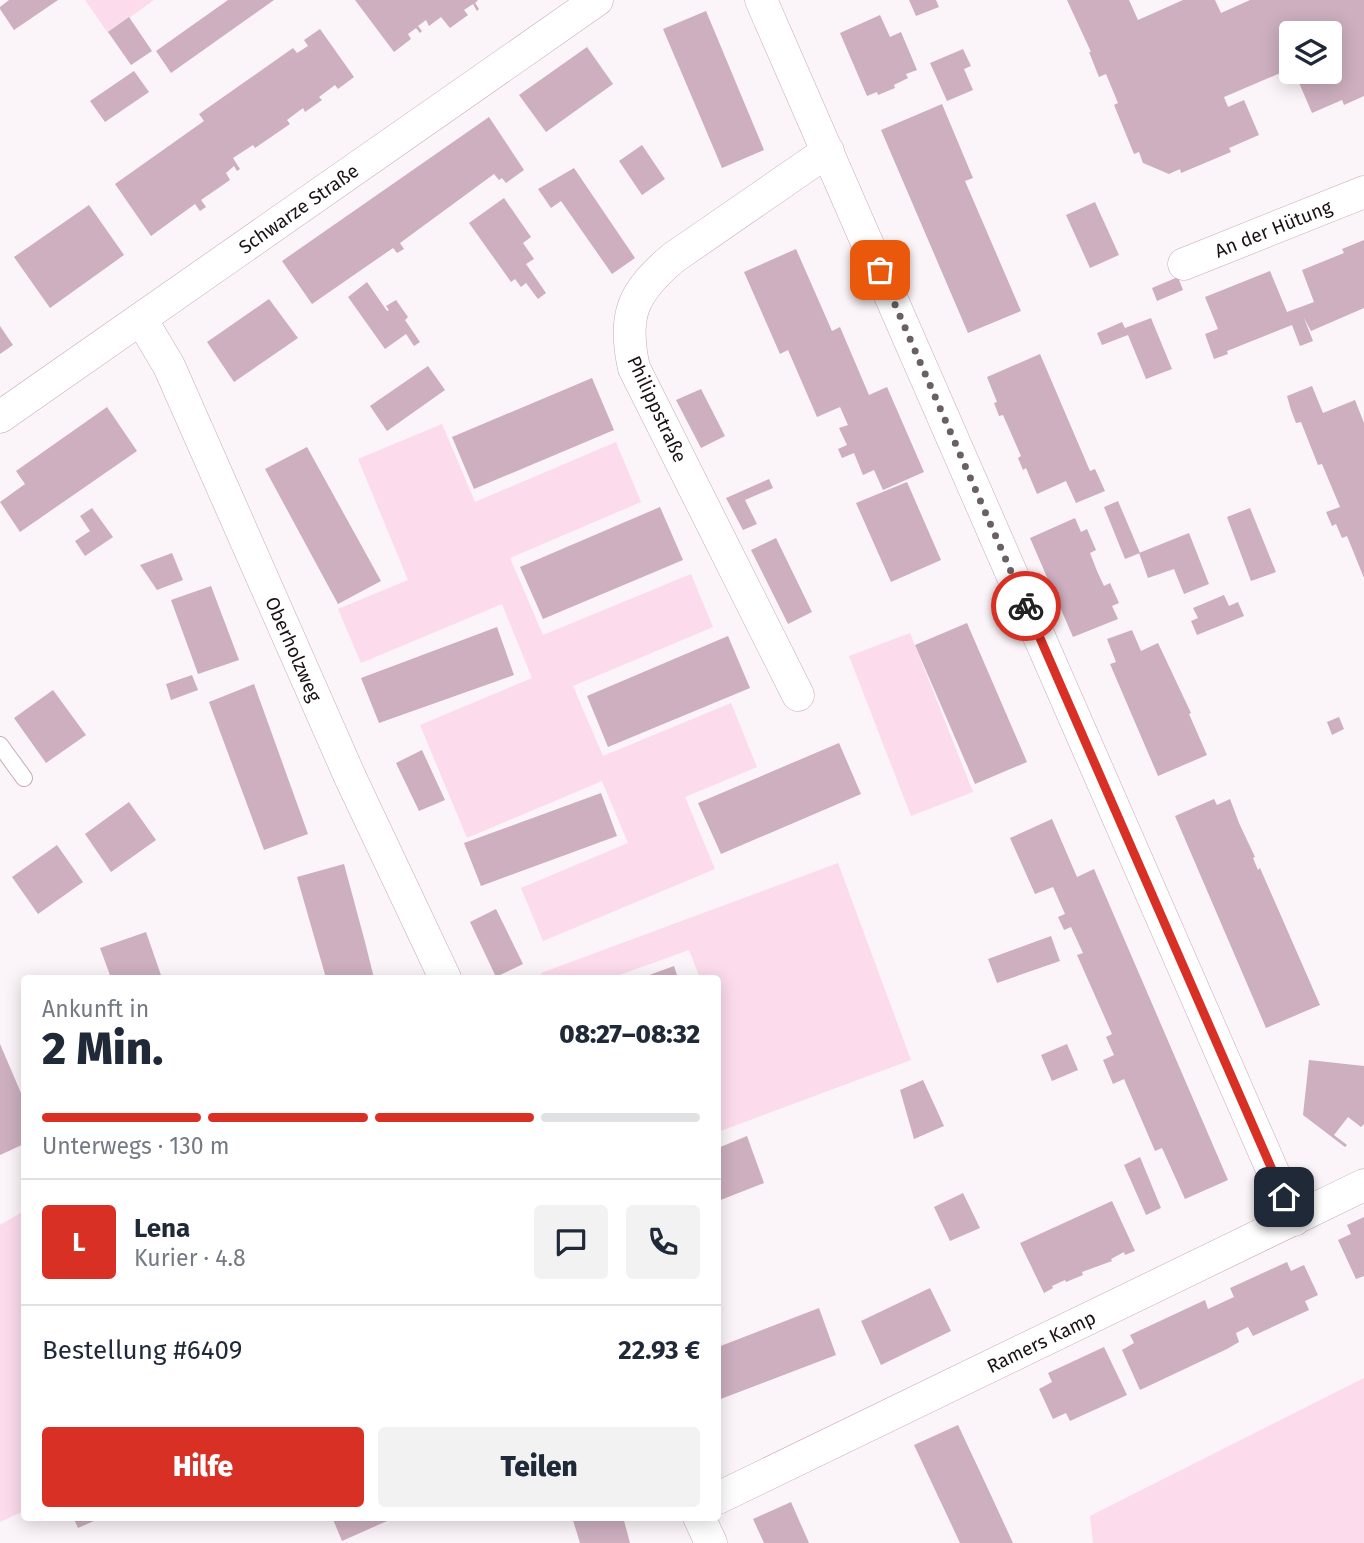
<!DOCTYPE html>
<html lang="de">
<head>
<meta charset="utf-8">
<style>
  :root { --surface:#fff; --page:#f2f2f3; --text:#1f2937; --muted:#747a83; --line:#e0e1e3; --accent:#d93025 }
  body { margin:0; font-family:"Fira Sans",sans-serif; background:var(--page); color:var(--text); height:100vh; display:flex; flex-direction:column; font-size:26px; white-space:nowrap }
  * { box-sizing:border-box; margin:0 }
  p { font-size:23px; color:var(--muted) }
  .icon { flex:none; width:38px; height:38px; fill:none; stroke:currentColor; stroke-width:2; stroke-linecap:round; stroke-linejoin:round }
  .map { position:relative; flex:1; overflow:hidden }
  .details { position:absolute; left:21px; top:975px; width:700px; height:546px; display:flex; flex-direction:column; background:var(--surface); border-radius:7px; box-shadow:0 4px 18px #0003 }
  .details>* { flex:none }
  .fabs { position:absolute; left:1279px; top:21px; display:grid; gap:14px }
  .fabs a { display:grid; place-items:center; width:63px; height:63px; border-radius:7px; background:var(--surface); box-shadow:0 4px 18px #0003; font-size:35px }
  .pin { position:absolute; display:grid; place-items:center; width:60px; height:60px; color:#fff; margin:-30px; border-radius:14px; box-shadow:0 4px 10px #0006 }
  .courier { position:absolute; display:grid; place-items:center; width:70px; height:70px; margin:-35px; border:5px solid #d93025; border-radius:50%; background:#fff; color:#222; box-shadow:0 2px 9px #0007 }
  .summary em { font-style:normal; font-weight:800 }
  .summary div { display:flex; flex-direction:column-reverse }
  .summary { display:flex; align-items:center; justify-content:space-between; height:119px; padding:0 21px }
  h1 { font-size:46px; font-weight:800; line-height:52px }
  .bar { display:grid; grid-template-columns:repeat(4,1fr); gap:10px 7px; align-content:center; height:84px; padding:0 21px }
  .bar i { height:9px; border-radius:5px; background:var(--line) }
  .bar .current { background:var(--accent) }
  .bar p { grid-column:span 4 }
  .line { display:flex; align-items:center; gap:18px; padding:0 21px; border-top:2px solid var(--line) }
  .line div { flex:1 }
  .round { display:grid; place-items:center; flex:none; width:74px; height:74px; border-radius:7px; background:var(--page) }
  .cta { display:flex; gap:14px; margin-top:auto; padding:14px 21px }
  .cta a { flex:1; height:80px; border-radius:7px; background:var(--accent); color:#fff; font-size:28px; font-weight:800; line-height:80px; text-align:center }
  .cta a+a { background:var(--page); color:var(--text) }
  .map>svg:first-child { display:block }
  .green { fill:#fcdbec }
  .building { fill:#cdafbf }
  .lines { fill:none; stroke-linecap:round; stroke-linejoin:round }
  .lane-casing { stroke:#c8a9b9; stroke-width:18 }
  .street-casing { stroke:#c8a9b9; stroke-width:33 }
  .lane { stroke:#fff; stroke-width:16 }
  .street { stroke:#fff; stroke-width:32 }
  .done { stroke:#696065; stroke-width:7; stroke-dasharray:0 12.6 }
  .route { stroke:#d93025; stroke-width:9 }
  .labels { text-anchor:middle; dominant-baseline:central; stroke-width:5; stroke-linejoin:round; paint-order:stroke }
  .street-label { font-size:19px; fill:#1b1116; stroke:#fff }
</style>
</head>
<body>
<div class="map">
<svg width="1364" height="1543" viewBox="0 0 1364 1543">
  <rect width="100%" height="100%" fill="#fbf4f8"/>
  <!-- green -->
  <g class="green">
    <path d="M85,0H154L108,33Z"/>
    <path d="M442,424L475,502L616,442L641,502L510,558L543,635L691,574L713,627L573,686L603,756L731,703L757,767L685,797L715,869L543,941L521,888L628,843L602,781L467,838L420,725L532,678L502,604L361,663L338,609L408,580L358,459Z"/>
    <path d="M910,633L973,792L911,816L849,656Z"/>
    <path d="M838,863L911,1060L718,1132V978H700L689,950L611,978H543L541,973Z"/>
    <path d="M24,1211V1511L0,1522V1225Z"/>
    <path d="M1364,1378V1543H1093L1090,1516Z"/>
  </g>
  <!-- building -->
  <g class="building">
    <path d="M9,0H58L14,30L0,9V7Z"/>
    <path d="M228,0H274L171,73L156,51Z"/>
    <path d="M355,0H478L475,3L479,9L477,11L473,4L464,10L468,15L450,28L441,17L429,26L426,20L418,26L422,31L420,33L416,28L408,34L411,39L394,52Z"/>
    <path d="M909,0H936L939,7L916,16Z"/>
    <path d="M1067,0H1129L1138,20L1183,0H1215L1221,13L1250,0H1364V96L1344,105L1342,100L1312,113L1297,78L1310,72H1330V33H1292V68L1224,97L1228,107L1244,100L1259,135L1229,148L1231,152L1181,173L1180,169L1169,174L1143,163L1139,152L1134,154L1114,105L1118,103L1106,74L1099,77L1089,52H1091Z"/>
    <path d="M706,11L764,150L722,168L663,29Z"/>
    <path d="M880,15L890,37L901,32L917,70L906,74L908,78L894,85L895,88L878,95L877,92L867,96L840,33Z"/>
    <path d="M129,17L152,51L131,65L108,32Z"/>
    <path d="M320,29L354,77L338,89L335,85L319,97L322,100L305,112L303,108L287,120L290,124L255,148L253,145L233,158L240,169L237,171L234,166L226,173L230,180L201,200L206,207L200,211L195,204L151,236L115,184L204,121L199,114L293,48L297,53L308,46L304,40Z"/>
    <path d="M587,47L613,84L546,132L519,95Z"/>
    <path d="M963,49L971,66L964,69L973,90L947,101L930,63Z"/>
    <path d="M134,71L149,92L105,122L90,101Z"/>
    <path d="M942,104L973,178L965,181L1021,311L968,333L881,130Z"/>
    <path d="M489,117L524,170L506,183L502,178L499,180L494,174L400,243L404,249L397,253L393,248L312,304L282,261Z"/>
    <path d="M642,145L665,179L642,195L619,161Z"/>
    <path d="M574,168L635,258L612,274L561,201L551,208L538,189Z"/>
    <path d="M504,198L531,237L523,243L534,259L526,264L546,293L538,299L526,283L521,287L515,279L511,282L469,223Z"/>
    <path d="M1095,202L1119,255L1090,268L1066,215Z"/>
    <path d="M89,205L124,255L50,308L14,257Z"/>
    <path d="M1364,240V308L1311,331L1304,318L1313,341L1300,346L1292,325L1227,351L1228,354L1214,359L1205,334L1218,329L1205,297L1270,271L1287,312L1314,302L1302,270L1344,253L1342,249Z"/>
    <path d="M796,249L832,331L840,327L869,395L887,387L924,472L883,490L874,470L863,475L854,453L842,458L838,449L847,445L839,428L848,425L840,407L817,417L788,350L780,354L744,272Z"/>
    <path d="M1178,277L1183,290L1157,301L1152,288Z"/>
    <path d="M367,282L387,311L389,310L386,306L396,300L408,317L405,320L420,342L414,346L406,334L385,349L348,297Z"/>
    <path d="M269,299L298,338L234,382L207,342Z"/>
    <path d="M1151,318L1172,369L1146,379L1128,335L1102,345L1097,333L1122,322L1125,328Z"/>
    <path d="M0,326L13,345L0,354Z"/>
    <path d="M1040,354L1090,471L1095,469L1105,491L1076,503L1066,481L1037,494L1026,468L1023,470L1018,458L1021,456L1003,415L999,416L994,403L997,402L987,377Z"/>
    <path d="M428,366L445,390L387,431L370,406Z"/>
    <path d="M592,378L614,430L474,489L452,437Z"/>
    <path d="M1312,386L1323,413L1355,400L1364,423V578L1347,536L1342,538L1336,524L1332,526L1326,512L1340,507L1322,464L1318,465L1301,422L1296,423L1291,410L1287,396Z"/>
    <path d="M701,389L725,436L701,448L676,400Z"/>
    <path d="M107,407L137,451L20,532L0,502L25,484L16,471Z"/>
    <path d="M307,447L381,581L338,604L265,469Z"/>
    <path d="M769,479L773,488L745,500L757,524L743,530L726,498Z"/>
    <path d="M907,482L941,560L891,582L856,503Z"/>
    <path d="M1118,501L1140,553L1125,559L1104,507Z"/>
    <path d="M660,507L683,560L543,619L520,567Z"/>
    <path d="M92,508L113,537L85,556L75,541L90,531L80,516Z"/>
    <path d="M1250,508L1276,572L1251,581L1227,517Z"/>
    <path d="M1075,518L1081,532L1087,529L1096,550L1090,553L1097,571L1104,586L1110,583L1119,603L1112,606L1118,619L1073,637L1030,538Z"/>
    <path d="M1189,533L1209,584L1184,594L1174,569L1148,578L1139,553Z"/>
    <path d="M776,538L812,612L788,624L751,550Z"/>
    <path d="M172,553L183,580L157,590L140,565Z"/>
    <path d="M211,586L239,660L198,674L171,600Z"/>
    <path d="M1224,595L1229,606L1238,602L1244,616L1197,635L1191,621L1198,618L1193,608Z"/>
    <path d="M967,623L1027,762L975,784L915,645Z"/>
    <path d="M497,627L514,675L379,723L361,678Z"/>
    <path d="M1132,630L1141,651L1158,643L1191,713L1189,714L1207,755L1158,776L1110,664L1116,662L1107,639Z"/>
    <path d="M728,636L750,688L608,747L587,696Z"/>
    <path d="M192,675L198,690L171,700L166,684Z"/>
    <path d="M254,684L308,834L264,850L209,702Z"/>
    <path d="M53,690L86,735L46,763L14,718Z"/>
    <path d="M1339,717L1344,729L1332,735L1327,722Z"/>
    <path d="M839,743L861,794L721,854L698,803Z"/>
    <path d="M422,750L445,800L419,811L396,763Z"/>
    <path d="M601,793L617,836L481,886L464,843Z"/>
    <path d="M1214,799L1217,805L1230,799L1239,823L1255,857L1253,858L1258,870L1260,868L1320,1005L1266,1028L1175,816Z"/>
    <path d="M129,802L156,840L111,872L85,834Z"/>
    <path d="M1052,819L1077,877L1094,869L1228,1180L1185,1199L1162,1148L1155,1151L1124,1079L1113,1084L1103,1060L1114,1055L1106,1037L1112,1034L1077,955L1083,953L1071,927L1064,930L1058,917L1065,914L1053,887L1035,894L1010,838Z"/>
    <path d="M57,845L83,882L38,914L12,877Z"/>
    <path d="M344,864L365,942L374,978H326L297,877Z"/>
    <path d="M496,909L523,964L496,977L470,922Z"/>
    <path d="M146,932L162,978H111L100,948Z"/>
    <path d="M1051,936L1060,961L997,983L988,959Z"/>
    <path d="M674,966L678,978H641Z"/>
    <path d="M0,1044L24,1100V1144L0,1155Z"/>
    <path d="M1067,1044L1078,1070L1052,1081L1041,1055Z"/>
    <path d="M1309,1060L1364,1066V1124L1361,1127L1348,1117L1334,1135L1347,1145L1345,1147L1303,1115Z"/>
    <path d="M923,1080L944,1126L914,1139L900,1090Z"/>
    <path d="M747,1136L764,1183L718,1201V1148Z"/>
    <path d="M1140,1157L1161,1208L1146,1215L1124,1165Z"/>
    <path d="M963,1193L980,1228L950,1241L934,1207Z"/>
    <path d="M1112,1201L1135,1251L1125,1255L1124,1252L1111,1259L1112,1261L1082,1272L1083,1275L1066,1282L1065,1280L1052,1286L1053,1288L1044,1293L1020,1243Z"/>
    <path d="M1364,1217V1276L1356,1279L1338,1240L1351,1234L1347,1225Z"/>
    <path d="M1287,1262L1291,1271L1304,1265L1318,1295L1305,1301L1309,1310L1253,1336L1248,1327L1236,1333L1239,1342L1227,1349L1140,1390L1122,1350L1134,1343L1130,1335L1205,1300L1208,1309L1234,1297L1230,1288Z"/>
    <path d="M930,1288L951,1331L881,1365L861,1321Z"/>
    <path d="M819,1308L836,1355L718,1400V1347Z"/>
    <path d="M1104,1347L1127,1395L1070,1421L1066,1413L1053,1419L1039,1389L1052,1382L1048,1373Z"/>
    <path d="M958,1425L989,1491L1013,1543H960L914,1445Z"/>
    <path d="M791,1502L809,1543H764L753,1519Z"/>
    <path d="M73,1517H103L78,1528Z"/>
    <path d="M332,1517H396L342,1541Z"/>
    <path d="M572,1517H623L630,1543H580Z"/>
  </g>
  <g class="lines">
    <!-- lane casing -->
    <g class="lane-casing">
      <path id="lane" d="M0,745L24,778"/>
    </g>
    <!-- street casing -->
    <g class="street-casing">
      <g id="street">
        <path d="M761,0L1294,1220"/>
        <path id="s1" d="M1184,264L1364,192"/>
        <path id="s2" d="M141,319L169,366L351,779L445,978"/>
        <path id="s3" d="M0,417L597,0"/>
        <path d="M798,695L634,368C622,315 633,292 673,258L828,151"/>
        <path id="s4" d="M718,1498L1364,1185"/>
        <path d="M699,1517L711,1543"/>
      </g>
    </g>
    <!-- lane -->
    <use href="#lane" class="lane"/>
    <!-- street -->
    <use href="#street" class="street"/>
  </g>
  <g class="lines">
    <!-- done -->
    <path class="done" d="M880,270L1026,606"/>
    <!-- route -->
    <path class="route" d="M1026,606L1284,1197"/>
  </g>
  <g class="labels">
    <!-- street labels -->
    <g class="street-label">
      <text stroke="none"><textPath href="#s3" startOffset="364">Schwarze Straße</textPath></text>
      <text stroke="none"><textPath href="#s1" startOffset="96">An der Hütung</textPath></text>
      <text transform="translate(657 409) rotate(65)">Philippstraße</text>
      <text stroke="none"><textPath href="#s2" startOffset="364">Oberholzweg</textPath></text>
      <text stroke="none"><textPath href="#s4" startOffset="359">Ramers Kamp</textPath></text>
    </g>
  </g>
</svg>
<div class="fabs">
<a><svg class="icon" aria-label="layers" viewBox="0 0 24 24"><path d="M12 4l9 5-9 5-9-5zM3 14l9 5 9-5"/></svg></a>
</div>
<div class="pin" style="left:880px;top:270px;background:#ea580c"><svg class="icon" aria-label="bag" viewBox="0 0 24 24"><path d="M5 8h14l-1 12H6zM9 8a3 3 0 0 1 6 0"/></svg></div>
<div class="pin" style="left:1284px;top:1197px;background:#1f2937"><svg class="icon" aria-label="home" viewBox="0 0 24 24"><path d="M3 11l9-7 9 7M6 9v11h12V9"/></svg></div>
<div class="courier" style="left:1026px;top:606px"><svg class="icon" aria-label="bike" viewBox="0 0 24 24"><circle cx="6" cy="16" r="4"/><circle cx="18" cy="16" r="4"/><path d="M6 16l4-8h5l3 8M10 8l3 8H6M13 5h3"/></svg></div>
<section class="details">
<div class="summary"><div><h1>2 Min.</h1><p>Ankunft in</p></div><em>08:27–08:32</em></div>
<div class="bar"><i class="current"></i><i class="current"></i><i class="current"></i><i></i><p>Unterwegs · 130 m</p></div>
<div class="line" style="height:126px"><b class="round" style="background:var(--accent);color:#fff">L</b><div><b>Lena</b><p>Kurier · 4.8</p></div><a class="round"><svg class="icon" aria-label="chat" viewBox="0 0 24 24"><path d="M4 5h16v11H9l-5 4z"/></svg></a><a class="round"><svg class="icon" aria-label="phone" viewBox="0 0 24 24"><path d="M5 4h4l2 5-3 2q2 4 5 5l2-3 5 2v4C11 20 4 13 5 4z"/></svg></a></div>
<div class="line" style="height:91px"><div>Bestellung #6409</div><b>22.93 €</b></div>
<div class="cta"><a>Hilfe</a><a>Teilen</a></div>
</section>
</div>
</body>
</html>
